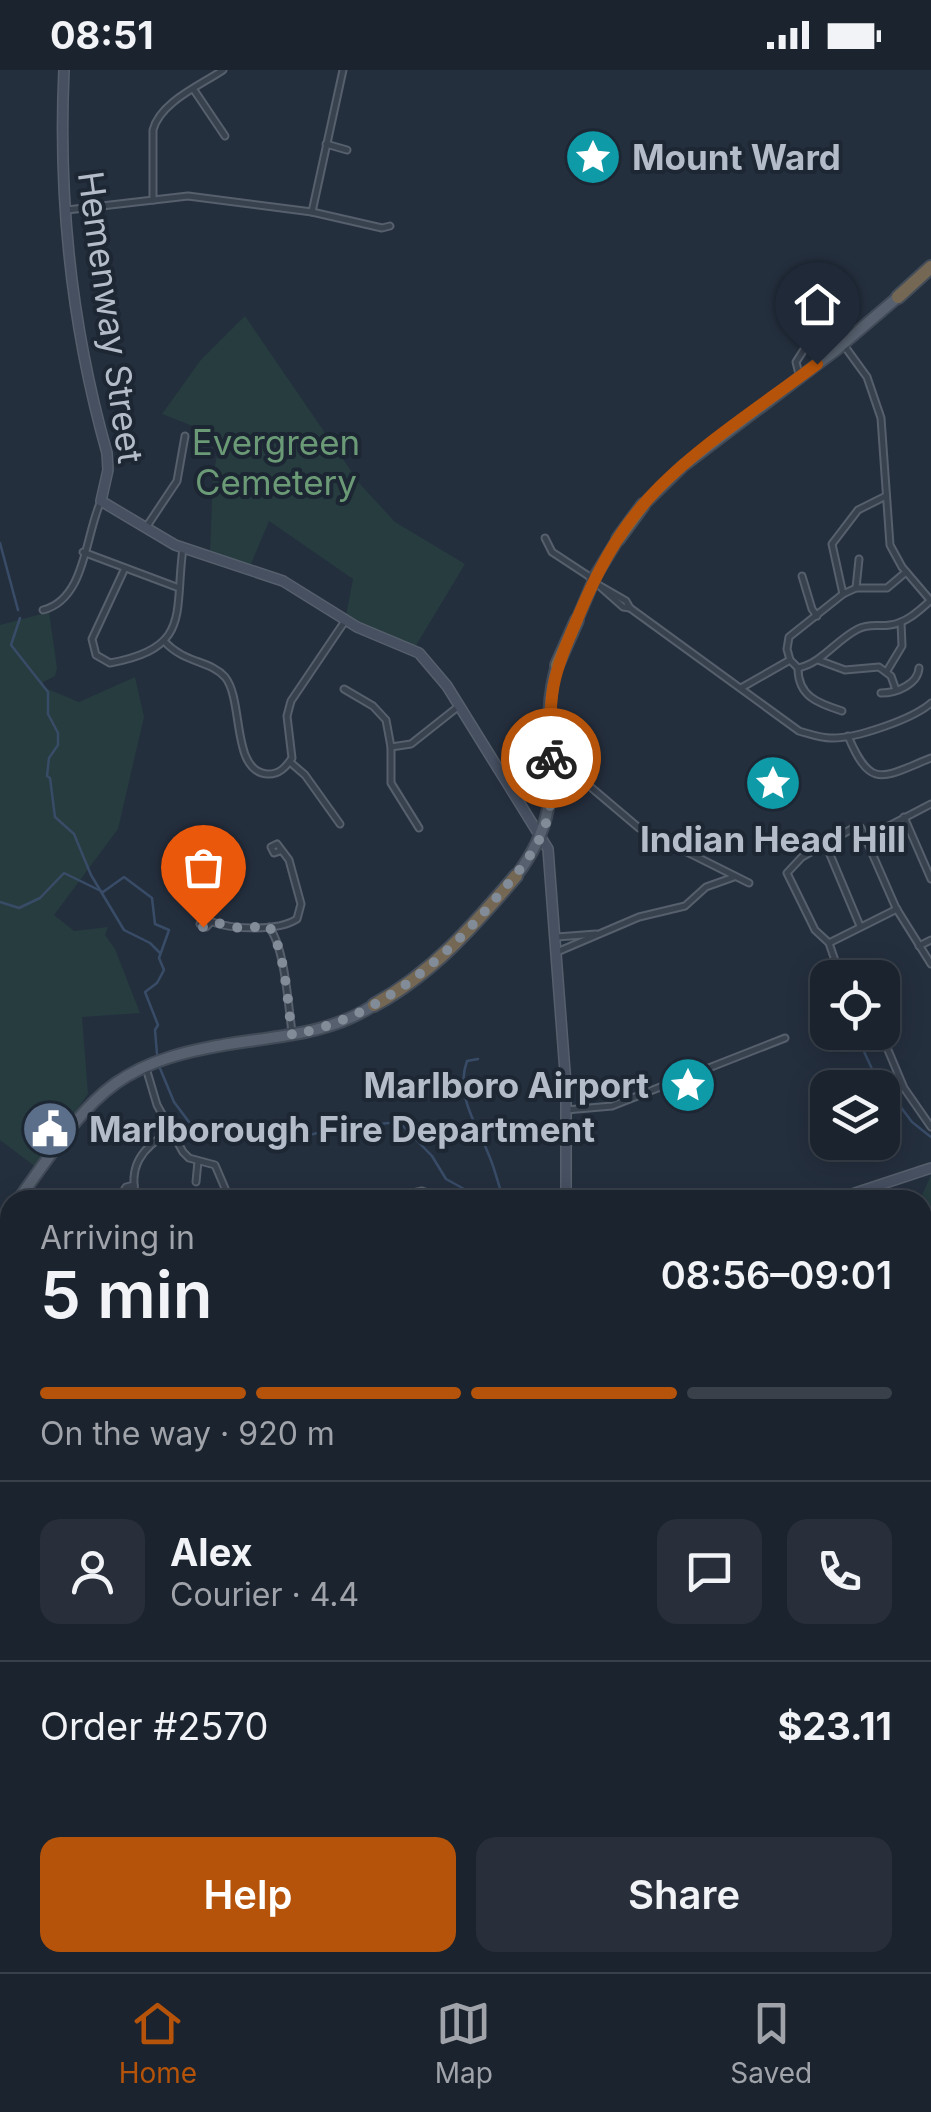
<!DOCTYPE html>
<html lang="en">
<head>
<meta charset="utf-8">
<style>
  :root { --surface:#1b232e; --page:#282f3a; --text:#f1f3f6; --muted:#a0a4aa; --line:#39404a; --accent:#b45309 }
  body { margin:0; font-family:Inter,sans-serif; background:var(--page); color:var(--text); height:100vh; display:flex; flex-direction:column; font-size:38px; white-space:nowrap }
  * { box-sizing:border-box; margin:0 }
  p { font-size:32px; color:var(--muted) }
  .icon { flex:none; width:55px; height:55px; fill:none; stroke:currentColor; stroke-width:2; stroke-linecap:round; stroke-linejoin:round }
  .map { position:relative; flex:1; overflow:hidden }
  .details { position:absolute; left:0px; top:1120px; width:932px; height:782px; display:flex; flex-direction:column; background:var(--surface); border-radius:30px 30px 0 0; box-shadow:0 5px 25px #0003,0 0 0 2px var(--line) }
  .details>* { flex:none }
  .fabs { position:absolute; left:810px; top:890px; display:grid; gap:20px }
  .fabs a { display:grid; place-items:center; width:90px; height:90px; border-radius:20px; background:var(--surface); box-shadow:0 5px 25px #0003,0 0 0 2px var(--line); font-size:50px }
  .pin { position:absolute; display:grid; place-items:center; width:85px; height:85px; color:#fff; margin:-102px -42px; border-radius:50% 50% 50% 0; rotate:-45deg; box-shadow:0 0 10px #0007 }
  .pin .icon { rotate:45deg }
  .courier { position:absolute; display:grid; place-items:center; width:100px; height:100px; margin:-50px; border:8px solid #b45309; border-radius:50%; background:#fff; color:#222; box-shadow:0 2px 12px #0007 }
  .headline em { font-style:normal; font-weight:600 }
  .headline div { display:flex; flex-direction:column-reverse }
  .headline { display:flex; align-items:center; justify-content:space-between; height:170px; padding:0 40px }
  h1 { font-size:65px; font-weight:600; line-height:75px }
  .bar { display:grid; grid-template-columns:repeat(4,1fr); gap:15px 10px; align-content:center; height:120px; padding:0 40px }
  .bar i { height:12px; border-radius:8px; background:var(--line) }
  .bar .selected { background:var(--accent) }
  .bar p { grid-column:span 4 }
  .line { display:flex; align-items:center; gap:25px; padding:0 40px; border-top:2px solid var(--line) }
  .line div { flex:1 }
  .round { display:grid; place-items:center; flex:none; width:105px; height:105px; border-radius:20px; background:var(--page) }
  .cta { display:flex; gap:20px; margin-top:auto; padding:20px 40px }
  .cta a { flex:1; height:115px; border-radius:20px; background:var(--accent); color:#fff; font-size:40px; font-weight:600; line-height:115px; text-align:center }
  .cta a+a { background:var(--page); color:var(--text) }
  .status { display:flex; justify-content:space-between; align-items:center; height:70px; padding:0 50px; background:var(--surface); direction:ltr }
  .status svg { height:28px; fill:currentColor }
  .tabs { display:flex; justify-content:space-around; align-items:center; height:140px; border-top:2px solid var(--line); background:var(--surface); font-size:28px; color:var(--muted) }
  .tabs a { display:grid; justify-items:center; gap:5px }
  .tabs .selected { color:var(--accent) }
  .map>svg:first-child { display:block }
  .green { fill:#263c3f }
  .water { fill:#394c67 }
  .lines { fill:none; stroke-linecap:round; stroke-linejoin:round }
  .stream { stroke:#394c67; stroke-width:2.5 }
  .street-casing { stroke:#565f6c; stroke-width:9 }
  .secondary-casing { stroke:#565f6c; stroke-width:12 }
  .primary-casing { stroke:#414a57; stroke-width:14 }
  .highway-casing { stroke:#434c59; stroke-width:16 }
  .street { stroke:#38414e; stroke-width:5 }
  .secondary { stroke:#465061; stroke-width:9 }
  .primary { stroke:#56606e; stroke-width:10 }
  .highway { stroke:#746855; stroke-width:12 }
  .done { stroke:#828b98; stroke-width:10; stroke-dasharray:0 18 }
  .route { stroke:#b45309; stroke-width:12 }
  .labels { text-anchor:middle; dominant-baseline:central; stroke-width:8; stroke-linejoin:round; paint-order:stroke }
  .poi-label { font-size:35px; font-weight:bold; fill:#b4bcc9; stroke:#1d2633; text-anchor:start }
  .street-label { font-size:35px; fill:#b4bcc9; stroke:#1d2633 }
  .park-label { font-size:35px; fill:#6b9a76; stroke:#1d2633 }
</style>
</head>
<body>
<div class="status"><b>08:51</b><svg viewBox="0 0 49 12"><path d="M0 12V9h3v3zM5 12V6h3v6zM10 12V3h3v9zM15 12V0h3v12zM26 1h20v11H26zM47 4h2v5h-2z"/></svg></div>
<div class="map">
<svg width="931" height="1902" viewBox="0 0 931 1902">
  <rect width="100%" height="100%" fill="#242f3e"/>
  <!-- green -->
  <g class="green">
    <path d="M245,246L360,414L395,452L465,494L415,577L346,546L353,509L269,451L251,494L210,484L213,405L221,367L162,344L200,291Z"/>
    <path d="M49,542L57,598L55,606L43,612V617L79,632L135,607L144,647L118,759L54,845L74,861L108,857L105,865L115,879L140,943L82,947L88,1024L36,1097L0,1070V555Z"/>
    <path d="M931,1105V1902L309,1901L305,1893L922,1892L920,1130Z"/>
  </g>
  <!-- water -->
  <g class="water">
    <path d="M922,1366L931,1372V1662L922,1659Z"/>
    <path d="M578,1893L858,1892L860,1902H510L509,1893H558L569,1898Z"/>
  </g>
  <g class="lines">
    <!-- stream -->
    <g class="stream">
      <path d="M0,473L18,540"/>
      <path d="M20,548L11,575L48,622V644L58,663V675L49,688L47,706L50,708L55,747L74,764L91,805L124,860L150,873L160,883"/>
      <path d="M0,832L19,838L40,828L64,803L103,822L124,807L152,828L155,854L169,860L159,888L164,900L157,913L145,922L158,955L155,960L157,984"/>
      <path d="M855,962L872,999L912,1052L931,1067"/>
      <path d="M478,989L467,991C455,1024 476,1054 488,1083C495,1098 498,1115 504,1130"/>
      <path d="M159,996L174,1032L201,1068L223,1062L255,1063L276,1073L334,1059"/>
      <path d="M349,1057L399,1052L432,1086L446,1109L484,1130"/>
      <path d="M922,1177L931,1187"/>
      <path d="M0,1365L10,1363"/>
    </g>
    <!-- street casing -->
    <g class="street-casing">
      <g id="street">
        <path d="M194,20L225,66"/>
        <path d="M326,74L347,80"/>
        <path d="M153,130V60C160,32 201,15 223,0"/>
        <path d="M67,140L188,126L312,142L382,158L390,156"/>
        <path d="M312,142L343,0"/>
        <path d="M843,274L867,307L881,348L890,475L902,497L931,531"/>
        <path d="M799,304L796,292L839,225"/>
        <path d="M147,456L177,411L185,366"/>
        <path d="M545,468L552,482L587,505L623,537L630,538"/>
        <path d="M83,482L179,518"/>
        <path d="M125,498L92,569L96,585L110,593C192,578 174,543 183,478"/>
        <path d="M802,506L812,539L817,546"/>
        <path d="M593,512L626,531L630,538L799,661C810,664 820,668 831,668C855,669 913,649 931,633"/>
        <path d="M856,518L859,489"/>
        <path d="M843,524L832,474L858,440L886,426"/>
        <path d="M43,540C86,529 85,465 101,431"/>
        <path d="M164,571C185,594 210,590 225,607C244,630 231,701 267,704C279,705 286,697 292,688L287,646L291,631L345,551"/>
        <path d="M790,590L798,598C822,593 836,570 858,559C870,553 878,557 890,555C906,553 919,541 930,531"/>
        <path d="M818,590L845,600L879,597L891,606L896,620"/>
        <path d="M798,598C798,626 817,633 842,641"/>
        <path d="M887,601L902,576L901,552"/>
        <path d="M741,618L790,590L787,579L789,567L843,524L856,518H887L906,502"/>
        <path d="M344,619L373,636L386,650L391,677V713L419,758"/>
        <path d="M881,623C897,623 918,614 919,598"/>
        <path d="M848,666C871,721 883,707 931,688"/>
        <path d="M391,677L411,674L459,636"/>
        <path d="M290,692L305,705L340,754"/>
        <path d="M587,714L639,758L749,813"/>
        <path d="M904,747L931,809"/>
        <path d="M866,768L931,734"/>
        <path d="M826,775L860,856"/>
        <path d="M210,853L206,857L200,854L204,848C224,860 277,862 297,849L301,834L289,790L277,774L271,777L274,783L280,781"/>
        <path d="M269,857C285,878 288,934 292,962"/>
        <path d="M557,867L596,864"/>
        <path d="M829,873L897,839"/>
        <path d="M919,876L931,870"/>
        <path d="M557,882L639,847L685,836L706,817L734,807"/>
        <path d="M841,908L829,873L815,860L787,803L802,787L855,757L861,758L896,838L931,894"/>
        <path d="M877,962L888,980L904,1018L931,1057"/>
        <path d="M146,998L157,1035L183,1082L189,1088L215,1095L230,1130"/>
        <path d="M566,1040L612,1036L785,968"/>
        <path d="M196,1112L198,1091"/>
        <path d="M118,1130L126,1117L134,1115"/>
        <path d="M137,1130C127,1097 142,1077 170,1062"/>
        <path d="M380,1130L422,1121L445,1130"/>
        <path d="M0,1464L10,1461"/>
        <path d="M0,1527L10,1517"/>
        <path d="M0,1571L10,1573"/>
        <path d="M182,1892L186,1902"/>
        <path d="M110,1902L118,1892"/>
      </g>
    </g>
    <!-- secondary casing -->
    <g class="secondary-casing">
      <g id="secondary">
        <path d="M64,0C58,129 72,259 107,383L108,400L101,431L175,475L283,511L357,557L419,583L447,616L548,779L566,1015V1130"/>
        <path d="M834,1130L931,1098"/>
        <path d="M0,1331L10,1333"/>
        <path d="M0,1633L10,1640"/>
        <path d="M301,1892L305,1902"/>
      </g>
    </g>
    <!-- primary casing -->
    <g class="primary-casing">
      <g id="primary">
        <path d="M643,435L683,396L836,280L898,227"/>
        <path d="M577,550L596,505L618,469"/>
        <path d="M516,806C578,725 533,677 557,595"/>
        <path d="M18,1130C95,1022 111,990 249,971C293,965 336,960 374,935"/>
        <path d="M0,1155L10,1141"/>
      </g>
    </g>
    <!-- highway casing -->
    <g class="highway-casing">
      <g id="highway">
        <path d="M898,227L931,197"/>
        <path d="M618,469L643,435"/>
        <path d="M557,595L577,550"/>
        <path d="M374,935C433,903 474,855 516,806"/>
      </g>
    </g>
    <!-- street -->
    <use href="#street" class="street"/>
    <!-- secondary -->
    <use href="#secondary" class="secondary"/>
    <!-- primary -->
    <use href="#primary" class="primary"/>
    <!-- highway -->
    <use href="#highway" class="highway"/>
  </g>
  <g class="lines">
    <!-- done -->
    <path class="done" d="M203,857L214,852L243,859L268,855C285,877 288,936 292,965C377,949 444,891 498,826C516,804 535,784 545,756C553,735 552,711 551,688"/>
    <!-- route -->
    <path class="route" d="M551,688C548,622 552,607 578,547C596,504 617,463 649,428C692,380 764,334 817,294"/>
  </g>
  <!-- icons -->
  <defs>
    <g id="sight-disc" transform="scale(2.875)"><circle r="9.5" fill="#0f9aa8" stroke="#1d2633"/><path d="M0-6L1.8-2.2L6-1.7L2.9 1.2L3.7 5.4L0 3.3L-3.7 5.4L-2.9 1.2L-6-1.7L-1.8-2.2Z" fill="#fff"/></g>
    <g id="civic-disc" transform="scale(2.875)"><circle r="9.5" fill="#5c6f8a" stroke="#1d2633"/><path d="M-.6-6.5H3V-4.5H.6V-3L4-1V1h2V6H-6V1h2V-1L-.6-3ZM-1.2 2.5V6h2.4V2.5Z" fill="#fff"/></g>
  </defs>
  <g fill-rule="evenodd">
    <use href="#sight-disc" x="593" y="87"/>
    <use href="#sight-disc" x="773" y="713"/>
    <use href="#sight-disc" x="688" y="1015"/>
    <use href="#civic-disc" x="50" y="1059"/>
  </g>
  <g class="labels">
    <!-- poi labels -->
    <g class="poi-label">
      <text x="632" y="87">Mount Ward</text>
      <text x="773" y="769" text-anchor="middle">Indian Head Hill</text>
      <text x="649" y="1015" text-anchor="end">Marlboro Airport</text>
      <text x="89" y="1059">Marlborough Fire Department</text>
    </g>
    <!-- street labels -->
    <g class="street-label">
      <text transform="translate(111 247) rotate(82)">Hemenway Street</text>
    </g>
    <!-- park labels -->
    <g class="park-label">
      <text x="276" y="372">Evergreen<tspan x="276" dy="40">Cemetery</tspan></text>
    </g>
  </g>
</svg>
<div class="fabs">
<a><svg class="icon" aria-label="locate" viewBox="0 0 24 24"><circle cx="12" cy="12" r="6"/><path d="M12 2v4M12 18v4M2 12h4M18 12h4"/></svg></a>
<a><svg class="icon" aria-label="layers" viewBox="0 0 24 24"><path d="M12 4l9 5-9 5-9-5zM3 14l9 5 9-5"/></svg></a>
</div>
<div class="pin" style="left:203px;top:857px;background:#ea580c"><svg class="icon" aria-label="bag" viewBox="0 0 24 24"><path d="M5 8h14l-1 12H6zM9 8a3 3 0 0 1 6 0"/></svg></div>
<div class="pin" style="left:817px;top:294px;background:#1f2937"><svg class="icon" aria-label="home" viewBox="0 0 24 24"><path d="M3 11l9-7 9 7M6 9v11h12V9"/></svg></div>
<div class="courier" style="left:551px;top:688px"><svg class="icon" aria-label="bike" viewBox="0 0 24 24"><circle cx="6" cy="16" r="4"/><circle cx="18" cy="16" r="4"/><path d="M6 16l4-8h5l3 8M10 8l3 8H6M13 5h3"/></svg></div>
<section class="details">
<div class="headline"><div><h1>5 min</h1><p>Arriving in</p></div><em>08:56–09:01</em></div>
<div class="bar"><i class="selected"></i><i class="selected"></i><i class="selected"></i><i></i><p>On the way · 920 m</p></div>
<div class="line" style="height:180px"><a class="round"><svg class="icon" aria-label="person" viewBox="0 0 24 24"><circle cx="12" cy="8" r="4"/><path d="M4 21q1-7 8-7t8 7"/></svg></a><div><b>Alex</b><p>Courier · 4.4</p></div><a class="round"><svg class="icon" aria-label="chat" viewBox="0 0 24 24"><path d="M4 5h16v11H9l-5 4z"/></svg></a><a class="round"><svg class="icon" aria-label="phone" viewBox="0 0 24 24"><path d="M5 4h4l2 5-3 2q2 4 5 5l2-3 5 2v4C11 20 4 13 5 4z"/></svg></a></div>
<div class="line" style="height:130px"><div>Order #2570</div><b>$23.11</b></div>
<div class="cta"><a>Help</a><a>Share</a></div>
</section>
</div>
<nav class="tabs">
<a class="selected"><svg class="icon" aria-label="home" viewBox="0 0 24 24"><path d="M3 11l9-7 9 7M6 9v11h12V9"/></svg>Home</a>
<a><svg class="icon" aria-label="map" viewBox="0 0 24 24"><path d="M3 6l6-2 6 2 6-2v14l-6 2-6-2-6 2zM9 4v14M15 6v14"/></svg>Map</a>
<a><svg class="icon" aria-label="saved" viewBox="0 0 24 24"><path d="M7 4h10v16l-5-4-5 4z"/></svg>Saved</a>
</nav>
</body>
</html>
